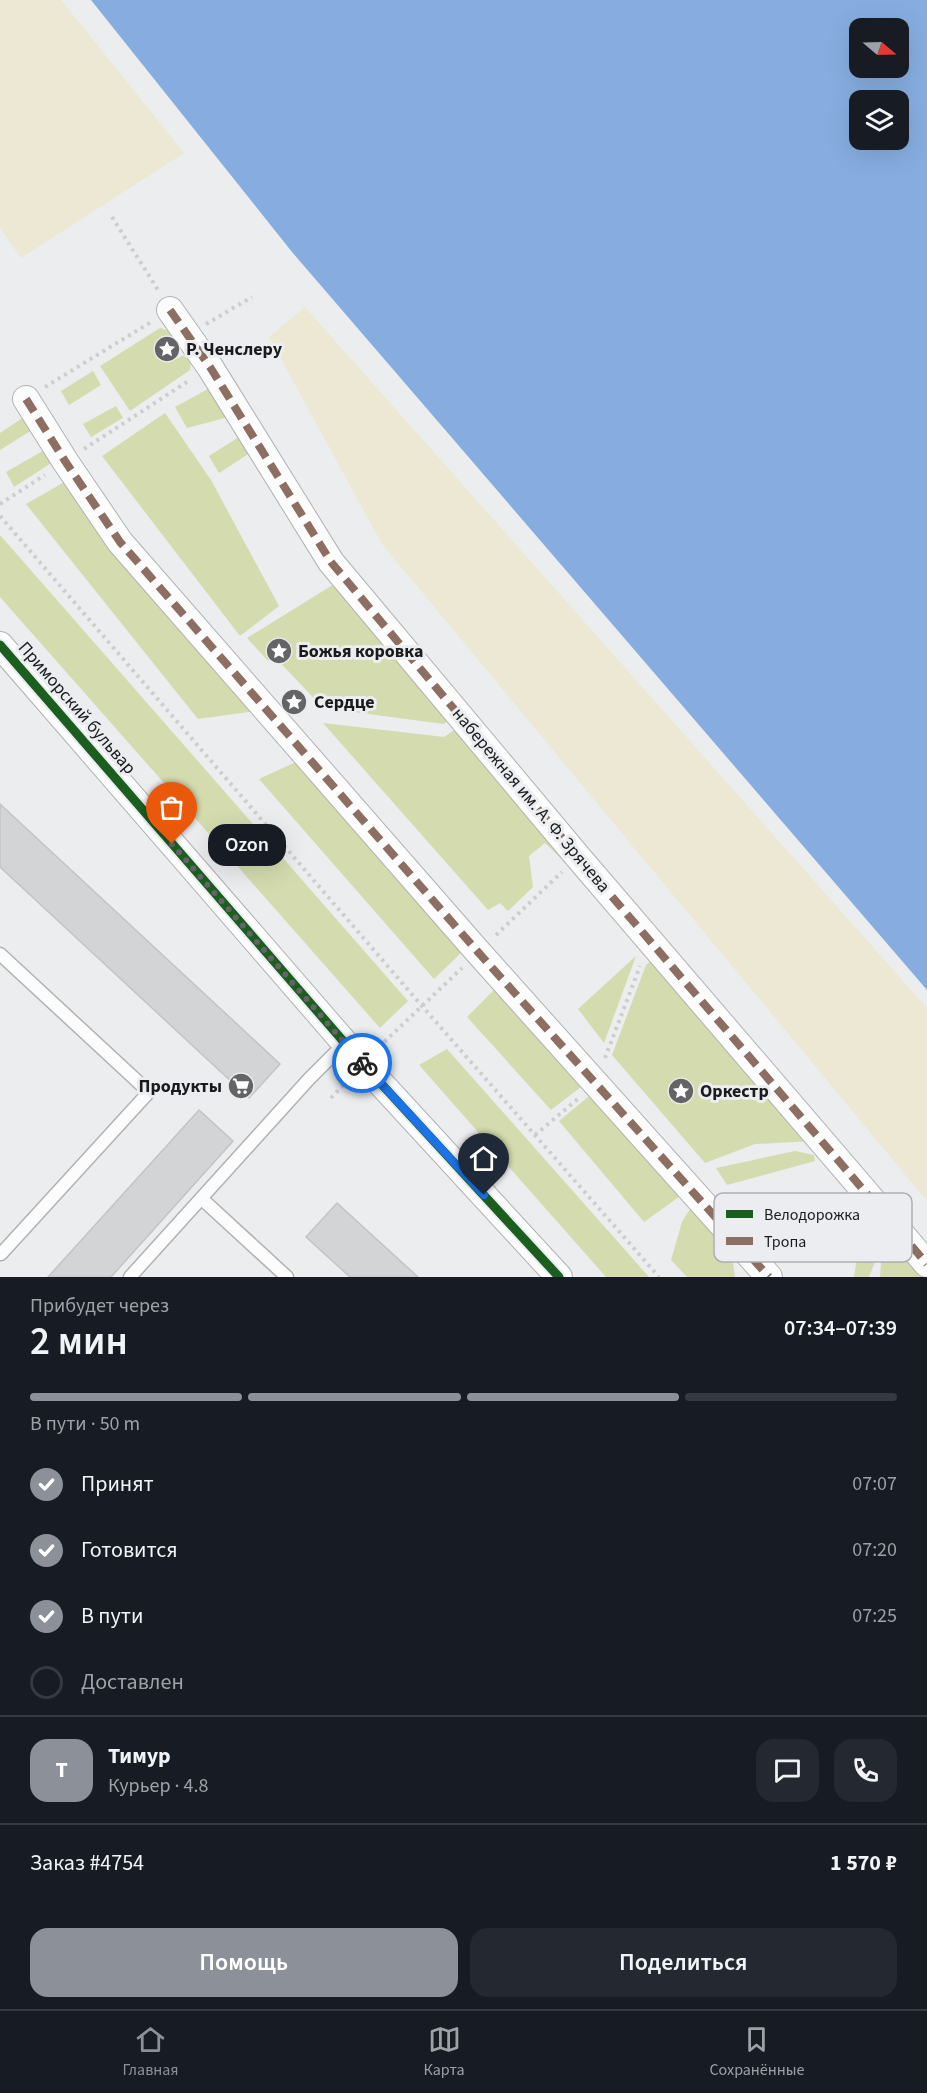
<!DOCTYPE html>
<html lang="ru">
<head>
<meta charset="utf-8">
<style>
  :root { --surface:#171b24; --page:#242831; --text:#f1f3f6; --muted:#9ea1a6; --line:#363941; --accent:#8c9099 }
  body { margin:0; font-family:"Source Sans 3",sans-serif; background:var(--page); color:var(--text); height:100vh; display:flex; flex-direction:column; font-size:22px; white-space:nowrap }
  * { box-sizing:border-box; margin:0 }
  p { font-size:20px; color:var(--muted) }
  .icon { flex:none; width:33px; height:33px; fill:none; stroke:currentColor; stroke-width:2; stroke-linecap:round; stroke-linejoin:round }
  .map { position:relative; height:1277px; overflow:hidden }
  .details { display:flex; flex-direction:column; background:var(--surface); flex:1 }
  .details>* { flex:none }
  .needle { width:39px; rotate:109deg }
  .controls { position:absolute; left:849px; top:18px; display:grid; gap:12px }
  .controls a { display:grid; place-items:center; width:60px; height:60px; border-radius:12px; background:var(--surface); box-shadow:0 6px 24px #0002; font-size:30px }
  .pin { position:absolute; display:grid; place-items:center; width:51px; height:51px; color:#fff; margin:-62px -26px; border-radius:50% 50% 50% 0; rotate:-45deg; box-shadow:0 0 6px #0007 }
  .pin .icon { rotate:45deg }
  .courier { position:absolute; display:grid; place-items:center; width:60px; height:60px; margin:-30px; border:4px solid #1a73e8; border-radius:50%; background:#fff; color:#222; box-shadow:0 2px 8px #0007 }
  .bubble { position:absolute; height:42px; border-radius:18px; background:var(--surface); box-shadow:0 6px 24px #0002; font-size:20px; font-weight:600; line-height:42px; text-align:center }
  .summary em { font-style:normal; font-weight:600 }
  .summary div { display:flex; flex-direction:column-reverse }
  .summary { display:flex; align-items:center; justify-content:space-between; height:102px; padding:0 30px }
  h1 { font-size:39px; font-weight:600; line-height:45px }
  .bar { display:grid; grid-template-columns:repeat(4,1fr); gap:9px 6px; align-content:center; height:72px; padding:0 30px }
  .bar i { height:8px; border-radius:4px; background:var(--line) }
  .bar .active { background:var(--accent) }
  .bar p { grid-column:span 4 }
  .line { display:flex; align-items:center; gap:15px; padding:0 30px; border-top:2px solid var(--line) }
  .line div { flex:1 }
  .round { display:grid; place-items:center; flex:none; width:63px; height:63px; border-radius:18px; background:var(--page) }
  ol { padding:0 30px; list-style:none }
  li { display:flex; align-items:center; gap:18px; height:66px }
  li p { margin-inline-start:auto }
  li .icon { padding:6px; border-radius:50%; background:var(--accent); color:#fff; stroke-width:4 }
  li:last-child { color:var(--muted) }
  li i { width:33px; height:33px; border:3px solid var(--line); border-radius:50% }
  .action { display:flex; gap:12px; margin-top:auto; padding:12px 30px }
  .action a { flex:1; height:69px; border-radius:18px; background:var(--accent); color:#fff; font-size:24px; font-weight:600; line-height:69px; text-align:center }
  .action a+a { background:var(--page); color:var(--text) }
  .menu { display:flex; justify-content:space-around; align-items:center; height:84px; border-top:2px solid var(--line); background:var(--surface); font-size:16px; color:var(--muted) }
  .menu a { display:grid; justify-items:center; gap:3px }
  .menu .active { color:var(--accent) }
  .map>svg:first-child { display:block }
  .green { fill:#d4dbaf }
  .sand { fill:#ede8d4 }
  .water { fill:#87ade0; fill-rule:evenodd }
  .building { fill:#d3d4d5; stroke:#c3c4c6; stroke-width:1.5 }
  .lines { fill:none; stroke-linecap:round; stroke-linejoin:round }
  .lane-casing { stroke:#b1b2b3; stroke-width:15 }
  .street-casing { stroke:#b1b2b3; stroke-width:28 }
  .path { stroke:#cdcdce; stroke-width:4; stroke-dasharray:3 4.5; stroke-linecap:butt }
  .lane { stroke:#fcfcfd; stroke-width:12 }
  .street { stroke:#fcfcfd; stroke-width:26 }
  .quiet { stroke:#8d6e63; stroke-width:8; stroke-dasharray:15 8; stroke-linecap:butt }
  .cycleway-casing { stroke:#ebedf0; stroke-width:13 }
  .cycleway { stroke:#1b5e20; stroke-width:9 }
  .done { stroke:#646466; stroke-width:6; stroke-dasharray:0 10.8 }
  .route { stroke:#1a73e8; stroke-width:8 }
  .labels { text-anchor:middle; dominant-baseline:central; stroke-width:6; stroke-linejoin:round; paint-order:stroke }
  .poi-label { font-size:18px; font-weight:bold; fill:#1b1b1d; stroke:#ebedf0; text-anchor:start }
  .street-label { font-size:18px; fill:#1b1b1d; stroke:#ebedf0 }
  .key { fill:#ebedf0; stroke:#adaeb1; stroke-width:1.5 }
  .key-label { font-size:16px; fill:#1b1b1d }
</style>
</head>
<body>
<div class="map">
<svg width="927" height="1277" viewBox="0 0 927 1277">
  <rect width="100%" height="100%" fill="#ecedef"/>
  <!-- green -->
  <g class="green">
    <path d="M160,328L181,334L162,348L174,360L192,351L190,370L130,411L100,366Z"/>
    <path d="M93,371L101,385L69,405L61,391Z"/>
    <path d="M217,384L236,415L187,428L175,407Z"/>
    <path d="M42,405L48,420L0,450V433Z"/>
    <path d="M116,406L123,418L91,437L83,424Z"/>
    <path d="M165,413L211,480L279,606L240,636L102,456Z"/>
    <path d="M245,433L256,449L219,473L209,456Z"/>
    <path d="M62,440L70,451L14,487L6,472Z"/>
    <path d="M68,480L256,711L198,719L26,504Z"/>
    <path d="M0,535L408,1001L380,1028L0,597Z"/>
    <path d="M344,578L457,712L444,724L323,708L274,656L268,661L247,638Z"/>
    <path d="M323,723L444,737L457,728L570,857L565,862L545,843L529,856L533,887L508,911L500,903L488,910Z"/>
    <path d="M300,760L465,949L434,979L259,779Z"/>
    <path d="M636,956L604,1043L578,1009Z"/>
    <path d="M656,956L814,1141L755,1144L705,1163L612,1055L646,965Z"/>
    <path d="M497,987L586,1083L551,1110L467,1017Z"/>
    <path d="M447,1049L649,1277H606L419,1065Z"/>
    <path d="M594,1092L683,1194L644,1222L559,1121Z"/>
    <path d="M795,1151L814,1155L815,1161L727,1185L716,1168Z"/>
    <path d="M695,1201L730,1241L735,1277H687L671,1260L682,1222Z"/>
    <path d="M871,1216L876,1259L869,1277H854L862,1224Z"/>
    <path d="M884,1225L927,1275V1277H880Z"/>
  </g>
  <!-- sand -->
  <g class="sand">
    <path d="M0,0H61L184,153L21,258L0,228Z"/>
    <path d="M305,307L927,1008V1201L382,544L269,337Z"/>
  </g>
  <!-- water -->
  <path class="water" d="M91,0H927V990L292,252ZM860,28H898V68H860ZM860,100H898V140H860Z"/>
  <!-- building -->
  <g class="building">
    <path d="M0,804L280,1064L249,1098L0,867Z"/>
    <path d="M199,1110L233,1141L111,1277H48Z"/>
    <path d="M337,1203L418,1277H350L306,1237Z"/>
  </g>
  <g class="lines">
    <!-- lane casing -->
    <g class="lane-casing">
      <g id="lane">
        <path d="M0,954L149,1092L1,1254L0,1253"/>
        <path d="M202,1199L287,1277"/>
        <path d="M130,1277L309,1079L345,1043"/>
      </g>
    </g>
    <!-- street casing -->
    <g class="street-casing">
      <g id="street">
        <path d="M170,310L210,367L331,562L578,857L927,1264"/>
        <path d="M26,399L65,461L120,542L478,952L769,1277"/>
        <path d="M0,645L363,1064L559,1277"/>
      </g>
    </g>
    <!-- path -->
    <g class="path">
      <path d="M112,217L158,290"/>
      <path d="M206,324L252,297"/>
      <path d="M45,387L151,322"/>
      <path d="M84,449L190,380"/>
      <path d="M0,504L45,475"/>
      <path d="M0,516L422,1006L659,1277"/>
      <path d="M496,935L562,872"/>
      <path d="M379,1047L462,968"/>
      <path d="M605,1058L640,966"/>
      <path d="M331,1098L347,1081"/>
      <path d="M535,1135L579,1098"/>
    </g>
    <!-- lane -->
    <use href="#lane" class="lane"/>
    <!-- street -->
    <use href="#street" class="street"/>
    <!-- quiet -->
    <g class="quiet">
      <path d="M170,310L210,367L331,562L578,857L927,1264"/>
      <path d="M26,399L65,461L120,542L478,952L769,1277"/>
    </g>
    <!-- cycleway casing -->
    <g class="cycleway-casing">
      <path id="cycleway" d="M0,645L363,1064L559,1277"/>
    </g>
    <!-- cycleway -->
    <use href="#cycleway" class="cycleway"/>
  </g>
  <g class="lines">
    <!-- done -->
    <path class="done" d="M172,844L362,1063"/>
    <!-- route -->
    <path class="route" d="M362,1063L484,1195"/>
  </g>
  <!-- icons -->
  <defs>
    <g id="sight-disc" transform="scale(1.35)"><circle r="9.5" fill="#646466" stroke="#ebedf0"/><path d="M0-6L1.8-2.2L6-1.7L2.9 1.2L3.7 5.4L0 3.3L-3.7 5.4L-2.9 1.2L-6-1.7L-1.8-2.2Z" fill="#fff"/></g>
    <g id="supermarket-disc" transform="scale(1.35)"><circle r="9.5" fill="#646466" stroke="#ebedf0"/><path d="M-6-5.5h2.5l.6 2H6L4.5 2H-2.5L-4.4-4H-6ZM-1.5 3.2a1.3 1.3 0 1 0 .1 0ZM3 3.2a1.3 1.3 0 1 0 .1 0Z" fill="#fff"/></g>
  </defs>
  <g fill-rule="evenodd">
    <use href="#sight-disc" x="167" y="349"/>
    <use href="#sight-disc" x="279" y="651"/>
    <use href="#sight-disc" x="294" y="702"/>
    <use href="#supermarket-disc" x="241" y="1086"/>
    <use href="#sight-disc" x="681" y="1091"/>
  </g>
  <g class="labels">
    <!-- poi labels -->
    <g class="poi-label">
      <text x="186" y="349">Р. Ченслеру</text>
      <text x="298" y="651">Божья коровка</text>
      <text x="314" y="702">Сердце</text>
      <text x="222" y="1086" text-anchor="end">Продукты</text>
      <text x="700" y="1091">Оркестр</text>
    </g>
    <!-- street labels -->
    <g class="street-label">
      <text transform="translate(77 708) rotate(49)">Приморский бульвар</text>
      <text transform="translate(531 800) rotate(50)">набережная им. А. Ф. Зрячева</text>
    </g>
  </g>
  <!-- legend -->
  <rect x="714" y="1193" width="198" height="69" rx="9" class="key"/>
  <rect x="726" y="1210" width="27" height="8" fill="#1b5e20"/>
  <rect x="726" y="1237" width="27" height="8" fill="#8d6e63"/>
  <g class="key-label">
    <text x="764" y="1220">Велодорожка</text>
    <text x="764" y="1247">Тропа</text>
  </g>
</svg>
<div class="controls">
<a><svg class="needle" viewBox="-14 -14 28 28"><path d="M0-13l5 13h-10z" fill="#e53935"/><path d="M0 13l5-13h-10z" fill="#9ea1a6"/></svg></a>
<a><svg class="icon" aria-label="layers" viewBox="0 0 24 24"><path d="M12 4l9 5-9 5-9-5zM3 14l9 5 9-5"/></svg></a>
</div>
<div class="pin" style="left:172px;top:844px;background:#ea580c"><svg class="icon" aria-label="bag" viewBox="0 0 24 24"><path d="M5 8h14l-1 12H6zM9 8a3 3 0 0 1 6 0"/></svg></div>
<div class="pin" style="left:484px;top:1195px;background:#1f2937"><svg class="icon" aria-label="home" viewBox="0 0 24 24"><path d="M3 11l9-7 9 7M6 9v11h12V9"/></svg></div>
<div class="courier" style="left:362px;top:1063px"><svg class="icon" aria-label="bike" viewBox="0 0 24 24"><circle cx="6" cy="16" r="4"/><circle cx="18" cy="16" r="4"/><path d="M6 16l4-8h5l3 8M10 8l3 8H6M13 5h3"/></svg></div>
<div class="bubble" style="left:208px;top:824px;width:78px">Ozon</div>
</div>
<section class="details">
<div class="summary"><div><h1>2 мин</h1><p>Прибудет через</p></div><em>07:34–07:39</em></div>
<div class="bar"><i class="active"></i><i class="active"></i><i class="active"></i><i></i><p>В пути · 50 m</p></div>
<ol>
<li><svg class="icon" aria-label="check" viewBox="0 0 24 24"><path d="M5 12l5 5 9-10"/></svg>Принят<p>07:07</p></li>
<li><svg class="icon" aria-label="check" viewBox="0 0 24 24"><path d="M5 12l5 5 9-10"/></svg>Готовится<p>07:20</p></li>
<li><svg class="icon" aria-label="check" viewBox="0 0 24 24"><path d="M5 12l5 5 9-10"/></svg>В пути<p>07:25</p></li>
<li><i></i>Доставлен</li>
</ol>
<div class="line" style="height:108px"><b class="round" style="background:var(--accent);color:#fff">Т</b><div><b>Тимур</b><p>Курьер · 4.8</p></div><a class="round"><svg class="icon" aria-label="chat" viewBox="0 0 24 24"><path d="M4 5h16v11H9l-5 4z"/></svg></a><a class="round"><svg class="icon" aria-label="phone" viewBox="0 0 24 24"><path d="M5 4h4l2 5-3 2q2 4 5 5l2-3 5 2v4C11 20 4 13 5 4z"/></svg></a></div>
<div class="line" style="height:78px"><div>Заказ #4754</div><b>1 570 ₽</b></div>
<div class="action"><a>Помощь</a><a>Поделиться</a></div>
</section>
<nav class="menu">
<a class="active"><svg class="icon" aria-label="home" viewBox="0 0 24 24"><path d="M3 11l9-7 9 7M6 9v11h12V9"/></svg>Главная</a>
<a><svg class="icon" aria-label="map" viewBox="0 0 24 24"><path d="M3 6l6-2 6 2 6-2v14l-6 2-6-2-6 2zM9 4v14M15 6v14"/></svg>Карта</a>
<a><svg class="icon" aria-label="saved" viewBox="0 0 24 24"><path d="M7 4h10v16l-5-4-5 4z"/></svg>Сохранённые</a>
</nav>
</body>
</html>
